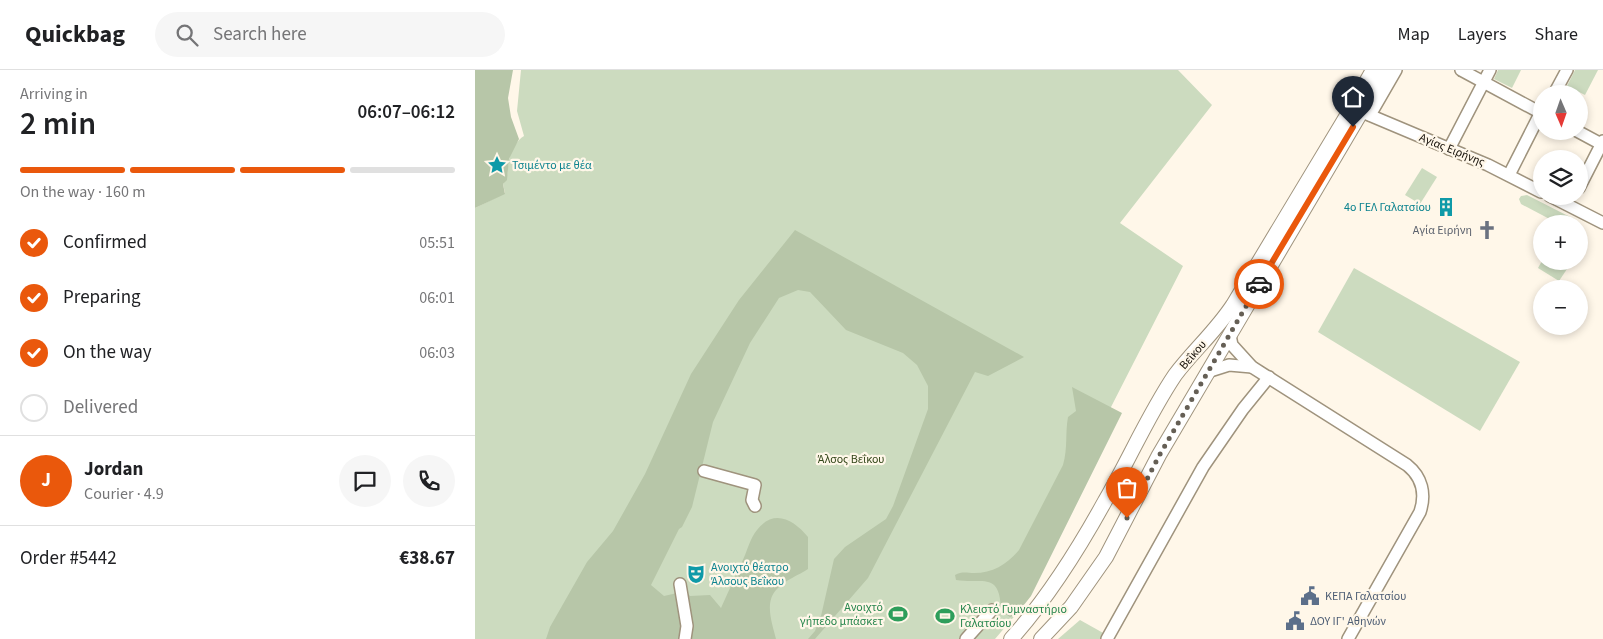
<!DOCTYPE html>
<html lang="en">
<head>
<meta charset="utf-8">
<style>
  :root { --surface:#fff; --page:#f6f6f6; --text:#202124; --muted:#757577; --line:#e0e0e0; --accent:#ea580c }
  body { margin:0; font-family:"Source Sans 3",sans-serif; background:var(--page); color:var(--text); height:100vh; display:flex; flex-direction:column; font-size:19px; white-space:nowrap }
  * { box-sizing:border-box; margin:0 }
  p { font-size:16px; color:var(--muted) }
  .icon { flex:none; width:28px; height:28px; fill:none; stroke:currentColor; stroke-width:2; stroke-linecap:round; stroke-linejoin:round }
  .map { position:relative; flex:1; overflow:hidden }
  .details { display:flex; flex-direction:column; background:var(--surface); width:475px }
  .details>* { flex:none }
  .needle { width:32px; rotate:178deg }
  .tools { position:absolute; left:1058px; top:15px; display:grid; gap:10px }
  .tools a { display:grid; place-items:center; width:55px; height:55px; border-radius:50%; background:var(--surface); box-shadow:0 2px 8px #0003; font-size:25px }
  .pin { position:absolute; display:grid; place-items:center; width:42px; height:42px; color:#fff; margin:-51px -21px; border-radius:50% 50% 50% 0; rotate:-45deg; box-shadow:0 0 5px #0007 }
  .pin .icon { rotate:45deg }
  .courier { position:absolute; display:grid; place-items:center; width:50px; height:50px; margin:-25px; border:4px solid #ea580c; border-radius:50%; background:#fff; color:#222; box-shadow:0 1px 6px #0007 }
  .head em { font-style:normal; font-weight:600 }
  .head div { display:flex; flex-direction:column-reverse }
  .head { display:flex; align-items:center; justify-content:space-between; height:85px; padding:0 20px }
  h1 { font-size:32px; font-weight:600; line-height:38px }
  .bar { display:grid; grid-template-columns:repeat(4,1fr); gap:8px 5px; align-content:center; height:60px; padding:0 20px }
  .bar i { height:6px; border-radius:4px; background:var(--line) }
  .bar .on { background:var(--accent) }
  .bar p { grid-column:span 4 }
  .line { display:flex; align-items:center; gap:12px; padding:0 20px; border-top:1px solid var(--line) }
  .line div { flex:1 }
  .round { display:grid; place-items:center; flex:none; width:52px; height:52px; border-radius:26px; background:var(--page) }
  ol { padding:0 20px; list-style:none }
  li { display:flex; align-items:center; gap:15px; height:55px }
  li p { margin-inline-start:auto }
  li .icon { padding:5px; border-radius:50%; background:var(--accent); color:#fff; stroke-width:4 }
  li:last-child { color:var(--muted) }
  li i { width:28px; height:28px; border:2px solid var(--line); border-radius:50% }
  header { display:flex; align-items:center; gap:30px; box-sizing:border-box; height:70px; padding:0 25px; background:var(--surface); border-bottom:1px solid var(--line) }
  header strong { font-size:24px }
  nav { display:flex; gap:28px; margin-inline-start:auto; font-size:18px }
  .search { width:350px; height:45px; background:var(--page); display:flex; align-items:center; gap:12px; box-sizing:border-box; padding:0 18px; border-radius:28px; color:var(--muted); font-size:19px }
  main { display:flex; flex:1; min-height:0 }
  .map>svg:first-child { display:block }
  .green { fill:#ccdbbf }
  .forest { fill:#b7c6a8 }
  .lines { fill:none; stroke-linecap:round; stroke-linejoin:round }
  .minor-casing { stroke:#9f937d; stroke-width:14 }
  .major-casing { stroke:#9f937d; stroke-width:16 }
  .minor { stroke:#fff; stroke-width:11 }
  .major { stroke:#fff; stroke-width:14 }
  .done { stroke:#655f55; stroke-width:5; stroke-dasharray:0 9 }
  .route { stroke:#ea580c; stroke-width:6 }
  .labels { text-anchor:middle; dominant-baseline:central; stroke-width:4.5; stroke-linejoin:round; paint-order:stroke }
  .street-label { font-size:12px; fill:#120d06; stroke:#fff7e9 }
  .culture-label { font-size:12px; fill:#0d838f; stroke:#fff7e9; text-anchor:start }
  .worship-label { font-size:12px; fill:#5b616d; stroke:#fff7e9; text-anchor:end }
  .park-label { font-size:12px; fill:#34471a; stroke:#fff7e9 }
  .service-label { font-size:12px; fill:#4e5e75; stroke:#fff7e9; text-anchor:start }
  .leisure-label { font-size:12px; fill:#27864d; stroke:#fff7e9; text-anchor:end }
</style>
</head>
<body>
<header>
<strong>Quickbag</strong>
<div class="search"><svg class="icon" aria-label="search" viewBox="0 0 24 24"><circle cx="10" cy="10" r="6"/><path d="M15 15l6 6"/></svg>Search here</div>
<nav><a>Map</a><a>Layers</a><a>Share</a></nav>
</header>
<main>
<section class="details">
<div class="head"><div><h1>2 min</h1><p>Arriving in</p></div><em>06:07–06:12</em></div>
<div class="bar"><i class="on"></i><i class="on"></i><i class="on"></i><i></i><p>On the way · 160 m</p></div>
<ol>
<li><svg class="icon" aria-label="check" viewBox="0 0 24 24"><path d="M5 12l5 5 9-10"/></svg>Confirmed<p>05:51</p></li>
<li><svg class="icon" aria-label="check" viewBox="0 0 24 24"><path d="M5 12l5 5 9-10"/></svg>Preparing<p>06:01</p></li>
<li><svg class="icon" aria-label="check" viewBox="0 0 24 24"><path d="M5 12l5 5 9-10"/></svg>On the way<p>06:03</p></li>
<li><i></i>Delivered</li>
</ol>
<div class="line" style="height:90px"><b class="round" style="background:var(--accent);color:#fff">J</b><div><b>Jordan</b><p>Courier · 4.9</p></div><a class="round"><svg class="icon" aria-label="chat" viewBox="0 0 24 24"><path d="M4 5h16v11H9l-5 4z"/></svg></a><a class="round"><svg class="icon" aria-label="phone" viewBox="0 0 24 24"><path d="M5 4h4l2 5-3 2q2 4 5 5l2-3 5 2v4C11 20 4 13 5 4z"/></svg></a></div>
<div class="line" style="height:65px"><div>Order #5442</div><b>€38.67</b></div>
</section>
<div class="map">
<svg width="1128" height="569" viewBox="0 0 1128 569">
  <rect width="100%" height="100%" fill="#fff7e9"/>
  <!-- green -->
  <g class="green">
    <path d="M46,0H703L737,35L645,153L708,196L636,337L548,536L520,569H0V138L30,123L28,114C34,107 32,99 34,90C35,82 42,70 49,66L42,41Z"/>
    <path d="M1023,0H1046L1037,18L1019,9Z"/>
    <path d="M1100,0H1123L1110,25L1092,16Z"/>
    <path d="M947,98L962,107L945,134L930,125Z"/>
    <path d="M1052,125L1099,149L1100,154H1084L1046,134L1044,129L1046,126Z"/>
    <path d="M1067,191H1079L1092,199L1084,211L1063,198Z"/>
    <path d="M879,198L1045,292L1005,361L843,262Z"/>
    <path d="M605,550L630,564L627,569H583Z"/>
  </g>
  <!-- forest -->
  <g class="forest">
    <path d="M0,0H38L33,28L36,47L44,69L34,89L32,110L28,114L30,124L0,138Z"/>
    <path d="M320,160L549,287L513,306L500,302L393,508L340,569H333L340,561L346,546L359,489L370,477L411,449L418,436L453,339V316L442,295L428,283L371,260L335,222L323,220L304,228L275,273L238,352L217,437L207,457L204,459L176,515L189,526L211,521L215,526L235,525L246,538C253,522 260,507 267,492C272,482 275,468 282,460C299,438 319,450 333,467V499C324,505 310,510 302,519C289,532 297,553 301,569H71L75,557L112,492L138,461L170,404L216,304L264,230Z"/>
    <path d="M597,317L647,343L556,526L541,545L535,547L526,541C525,501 509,514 481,510L480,505C487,501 492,503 499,503C518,503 532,494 544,480L588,395C593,378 590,363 593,347L601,341Z"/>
  </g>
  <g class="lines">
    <!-- minor casing -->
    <g class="minor-casing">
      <g id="minor">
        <path d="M986,0L1066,43"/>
        <path d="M1079,24L1092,0"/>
        <path d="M887,42L1013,95L1066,122"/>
        <path d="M895,45L921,0"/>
        <path d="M1102,61L1128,75"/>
        <path d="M974,79L1015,0"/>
        <path d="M1034,105L1066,42"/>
        <path d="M1104,118L1128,71"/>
        <path d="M1075,126L1128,153"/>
        <path d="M755,265L757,275L777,297L932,395C947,407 951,424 945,442L873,569"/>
        <path d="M732,302L754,295L777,297"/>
        <path d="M229,401L280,415L277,430L280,436"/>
        <path d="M205,514L212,556L210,569"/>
        <path d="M491,569L517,540"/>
        <path d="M632,569L728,397L768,339L794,307"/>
      </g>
    </g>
    <!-- major casing -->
    <g class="major-casing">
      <g id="major">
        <path d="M536,569C573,528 603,480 630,431C654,390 673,345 700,305C718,281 741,261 758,235L874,42L898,0"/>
        <path d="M566,569L596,537L631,487L684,385L911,0"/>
      </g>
    </g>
    <!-- minor -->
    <use href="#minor" class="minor"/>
    <!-- major -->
    <use href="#major" class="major"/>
  </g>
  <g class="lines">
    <!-- done -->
    <path class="done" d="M652,448L684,386L784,214"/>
    <!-- route -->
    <path class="route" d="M784,214L878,57"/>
  </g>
  <!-- icons -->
  <defs>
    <g id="sight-bare" transform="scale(1.5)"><path d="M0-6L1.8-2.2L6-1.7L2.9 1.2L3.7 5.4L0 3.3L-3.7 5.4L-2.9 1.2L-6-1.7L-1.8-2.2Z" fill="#0f9aa8" stroke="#fff7e9" stroke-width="2.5" paint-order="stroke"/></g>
    <g id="building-bare" transform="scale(1.5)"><path d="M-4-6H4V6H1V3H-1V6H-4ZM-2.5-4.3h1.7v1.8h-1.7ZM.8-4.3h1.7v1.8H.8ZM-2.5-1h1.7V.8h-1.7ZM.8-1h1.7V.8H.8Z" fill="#0f9aa8" stroke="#fff7e9" stroke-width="2.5" paint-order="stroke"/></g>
    <g id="church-bare" transform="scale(1.5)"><path d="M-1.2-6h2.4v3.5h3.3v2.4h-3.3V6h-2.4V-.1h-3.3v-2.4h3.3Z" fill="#6b7280" stroke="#fff7e9" stroke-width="2.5" paint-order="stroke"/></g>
    <g id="theatre-bare" transform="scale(1.5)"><path d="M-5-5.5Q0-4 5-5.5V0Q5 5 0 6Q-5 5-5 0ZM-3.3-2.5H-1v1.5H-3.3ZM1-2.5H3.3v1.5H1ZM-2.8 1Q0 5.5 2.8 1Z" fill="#0f9aa8" stroke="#fff7e9" stroke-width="2.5" paint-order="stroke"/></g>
    <g id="civic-bare" transform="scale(1.5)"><path d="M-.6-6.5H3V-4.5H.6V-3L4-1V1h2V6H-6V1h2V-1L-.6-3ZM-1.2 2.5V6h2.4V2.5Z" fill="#5c6f8a" stroke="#fff7e9" stroke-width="2.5" paint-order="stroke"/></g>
    <g id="stadium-bare" transform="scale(1.5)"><path d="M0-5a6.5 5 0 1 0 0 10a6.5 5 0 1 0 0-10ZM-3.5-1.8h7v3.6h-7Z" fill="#2e9e5b" stroke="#fff7e9" stroke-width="2.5" paint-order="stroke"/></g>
  </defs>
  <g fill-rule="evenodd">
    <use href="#sight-bare" x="22" y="95"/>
    <use href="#building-bare" x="971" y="137"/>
    <use href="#church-bare" x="1012" y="160"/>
    <use href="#theatre-bare" x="221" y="504"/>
    <use href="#civic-bare" x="835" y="526"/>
    <use href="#stadium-bare" x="423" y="544"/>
    <use href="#stadium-bare" x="470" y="546"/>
    <use href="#civic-bare" x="820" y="551"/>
  </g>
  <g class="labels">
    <!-- street labels -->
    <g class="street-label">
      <text transform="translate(977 80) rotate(22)">Αγίας Ειρήνης</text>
      <text transform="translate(718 285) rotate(-49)">Βεΐκου</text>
    </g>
    <!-- culture labels -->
    <g class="culture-label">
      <text x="37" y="95">Τσιμέντο με θέα</text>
      <text x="956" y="137" text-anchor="end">4ο ΓΕΛ Γαλατσίου</text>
      <text x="236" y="497">Ανοιχτό θέατρο<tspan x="236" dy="14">Άλσους Βεΐκου</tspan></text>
    </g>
    <!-- worship labels -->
    <g class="worship-label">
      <text x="997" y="160">Αγία Ειρήνη</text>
    </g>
    <!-- park labels -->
    <g class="park-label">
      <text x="376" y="389">Άλσος Βεΐκου</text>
    </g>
    <!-- service labels -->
    <g class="service-label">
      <text x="850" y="526">ΚΕΠΑ Γαλατσίου</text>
      <text x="835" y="551">ΔΟΥ ΙΓ' Αθηνών</text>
    </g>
    <!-- leisure labels -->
    <g class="leisure-label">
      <text x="408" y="537">Ανοιχτό<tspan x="408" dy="14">γήπεδο μπάσκετ</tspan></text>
      <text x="485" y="539" text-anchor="start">Κλειστό Γυμναστήριο<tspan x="485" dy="14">Γαλατσίου</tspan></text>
    </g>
  </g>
</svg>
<div class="tools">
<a><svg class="needle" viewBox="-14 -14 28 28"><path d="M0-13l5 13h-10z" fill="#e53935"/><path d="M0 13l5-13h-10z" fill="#757577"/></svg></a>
<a><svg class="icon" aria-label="layers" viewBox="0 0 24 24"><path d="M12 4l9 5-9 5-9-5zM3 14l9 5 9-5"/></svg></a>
<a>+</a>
<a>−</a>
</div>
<div class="pin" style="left:652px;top:448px;background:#ea580c"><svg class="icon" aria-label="bag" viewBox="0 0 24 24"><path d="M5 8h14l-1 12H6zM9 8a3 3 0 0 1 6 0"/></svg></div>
<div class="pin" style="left:878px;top:57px;background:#1f2937"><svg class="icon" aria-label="home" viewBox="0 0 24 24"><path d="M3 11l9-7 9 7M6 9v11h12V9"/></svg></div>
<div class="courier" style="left:784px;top:214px"><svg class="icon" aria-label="car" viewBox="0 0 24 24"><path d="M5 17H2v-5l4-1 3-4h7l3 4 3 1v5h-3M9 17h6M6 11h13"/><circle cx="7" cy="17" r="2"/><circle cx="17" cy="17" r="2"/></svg></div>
</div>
</main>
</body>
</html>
